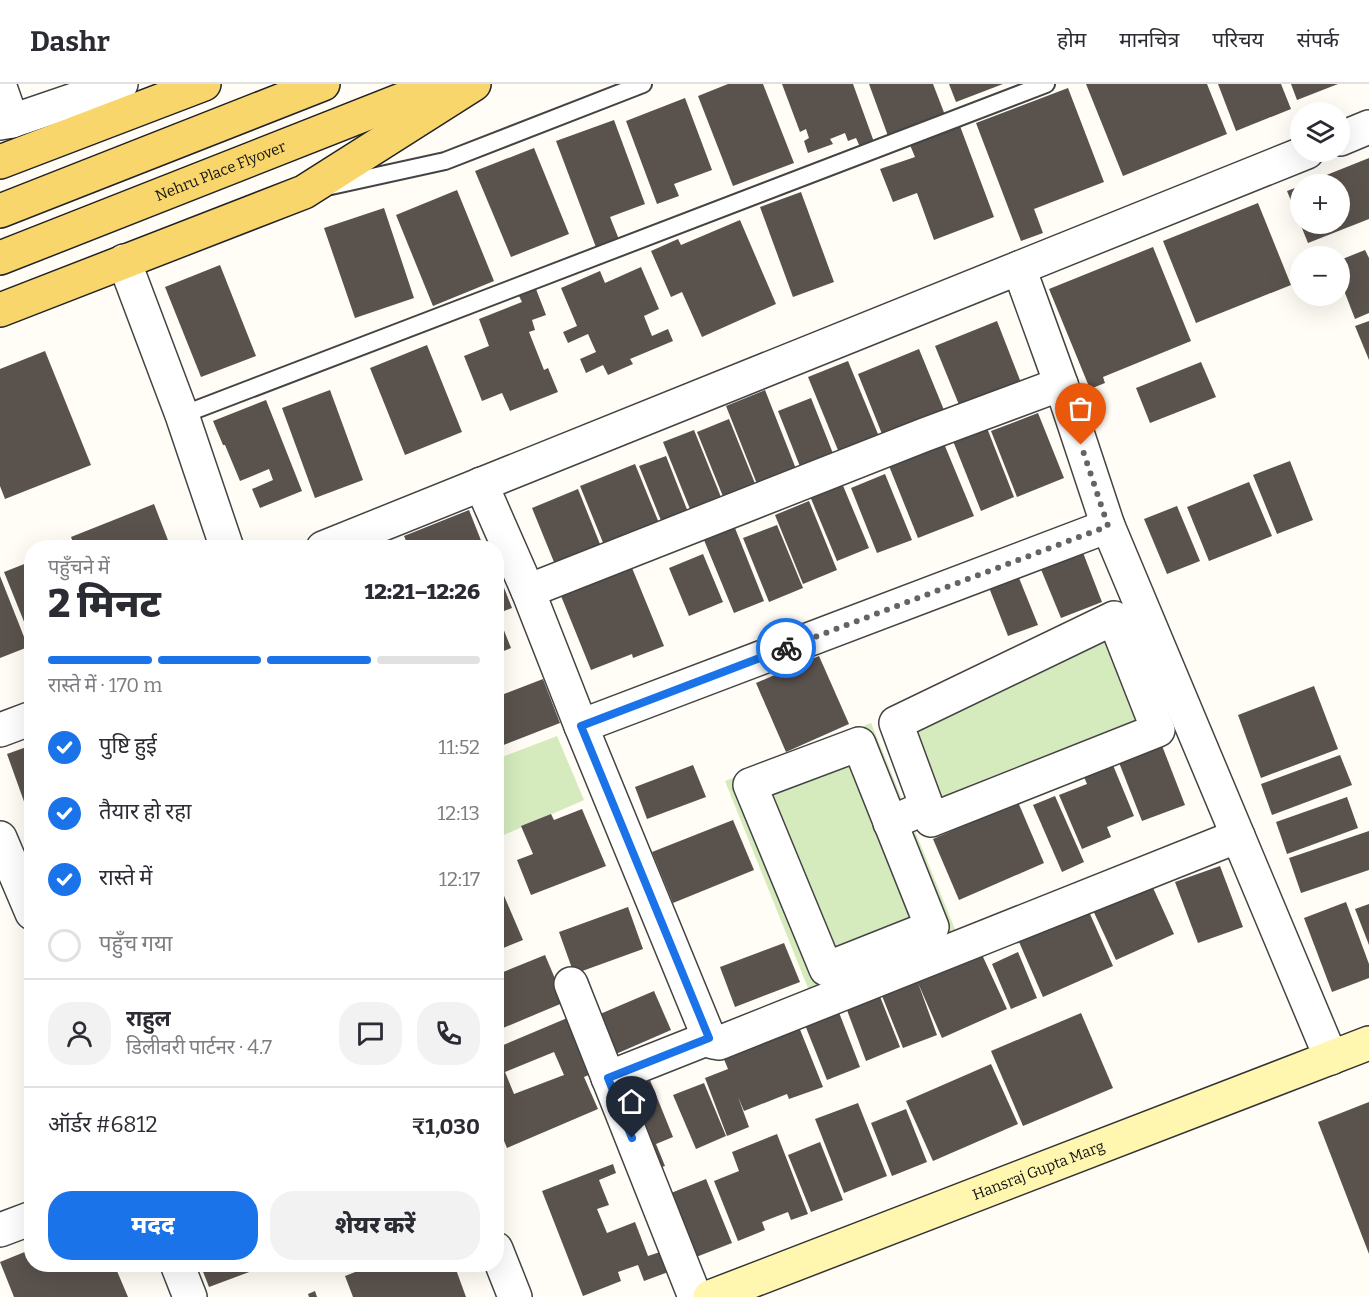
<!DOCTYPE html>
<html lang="hi">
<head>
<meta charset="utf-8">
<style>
  :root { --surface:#fff; --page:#f2f2f3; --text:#2b2b33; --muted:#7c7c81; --line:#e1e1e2; --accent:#1a73e8 }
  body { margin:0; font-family:Bitter,"Noto Sans Devanagari",serif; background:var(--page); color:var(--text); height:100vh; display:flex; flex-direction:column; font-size:22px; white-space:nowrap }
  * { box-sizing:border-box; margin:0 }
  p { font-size:20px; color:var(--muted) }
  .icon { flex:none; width:33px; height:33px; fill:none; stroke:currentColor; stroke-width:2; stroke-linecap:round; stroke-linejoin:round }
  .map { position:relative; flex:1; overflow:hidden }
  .drawer { position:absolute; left:24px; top:456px; width:480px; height:732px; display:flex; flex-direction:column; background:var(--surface); border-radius:24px; box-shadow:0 6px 24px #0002 }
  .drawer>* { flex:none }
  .buttons { position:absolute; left:1290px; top:18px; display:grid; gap:12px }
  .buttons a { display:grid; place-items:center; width:60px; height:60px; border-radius:50%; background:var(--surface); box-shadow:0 6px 24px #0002; font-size:30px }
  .pin { position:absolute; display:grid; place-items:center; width:51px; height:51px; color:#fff; margin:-62px -26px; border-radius:50% 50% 50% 0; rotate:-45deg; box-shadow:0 0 6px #0007 }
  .pin .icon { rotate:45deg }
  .courier { position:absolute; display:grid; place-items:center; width:60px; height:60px; margin:-30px; border:4px solid #1a73e8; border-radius:50%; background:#fff; color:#222; box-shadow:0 2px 8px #0007 }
  .headline em { font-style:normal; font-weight:800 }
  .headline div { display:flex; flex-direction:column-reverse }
  .headline { display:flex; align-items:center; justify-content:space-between; height:102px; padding:0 24px }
  h1 { font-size:39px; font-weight:800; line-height:45px }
  .bar { display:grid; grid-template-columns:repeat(4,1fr); gap:9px 6px; align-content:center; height:72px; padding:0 24px }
  .bar i { height:8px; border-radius:4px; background:var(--line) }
  .bar .on { background:var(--accent) }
  .bar p { grid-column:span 4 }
  .line { display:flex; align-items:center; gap:15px; padding:0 24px; border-top:2px solid var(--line) }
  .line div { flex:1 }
  .round { display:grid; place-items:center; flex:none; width:63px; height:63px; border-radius:24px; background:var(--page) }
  ol { padding:0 24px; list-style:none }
  li { display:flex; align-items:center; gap:18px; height:66px }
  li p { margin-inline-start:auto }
  li .icon { padding:6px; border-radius:50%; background:var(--accent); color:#fff; stroke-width:4 }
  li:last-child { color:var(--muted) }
  li i { width:33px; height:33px; border:3px solid var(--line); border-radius:50% }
  .action { display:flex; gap:12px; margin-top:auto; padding:12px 24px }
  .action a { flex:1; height:69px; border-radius:24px; background:var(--accent); color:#fff; font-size:24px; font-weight:800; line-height:69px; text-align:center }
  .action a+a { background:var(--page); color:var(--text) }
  header { display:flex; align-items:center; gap:36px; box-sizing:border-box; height:84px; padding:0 30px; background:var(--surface); border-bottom:2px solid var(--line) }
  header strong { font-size:28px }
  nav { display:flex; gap:33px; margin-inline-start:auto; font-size:21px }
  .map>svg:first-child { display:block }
  .green { fill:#d5ebbd }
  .building { fill:#5a524d; fill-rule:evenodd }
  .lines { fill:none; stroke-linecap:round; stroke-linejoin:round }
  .lane-casing { stroke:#444; stroke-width:20 }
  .street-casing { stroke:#444; stroke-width:36 }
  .secondary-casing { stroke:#333; stroke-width:36 }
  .primary-casing { stroke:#222; stroke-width:36 }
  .lane { stroke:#fff; stroke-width:16 }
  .street { stroke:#fff; stroke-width:33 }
  .secondary { stroke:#fff6b0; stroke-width:33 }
  .primary { stroke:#f9d66b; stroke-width:33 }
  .done { stroke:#646461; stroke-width:6; stroke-dasharray:0 10.8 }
  .route { stroke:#1a73e8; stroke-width:8 }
  .labels { text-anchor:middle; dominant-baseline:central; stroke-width:6; stroke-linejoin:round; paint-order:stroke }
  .street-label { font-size:15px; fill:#111; stroke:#fff }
</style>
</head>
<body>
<header>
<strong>Dashr</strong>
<nav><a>होम</a><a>मानचित्र</a><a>परिचय</a><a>संपर्क</a></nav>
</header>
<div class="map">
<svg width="1369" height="1213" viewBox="0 0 1369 1213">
  <rect width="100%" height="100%" fill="#fffdf5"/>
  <!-- green -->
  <g class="green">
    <path d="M1122,519L1171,651L925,747L879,633Z"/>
    <path d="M871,639L957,850L810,909L725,697Z"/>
    <path d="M557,652L584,716L497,754V675Z"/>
  </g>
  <!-- building -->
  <g class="building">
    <path d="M728,0H763L794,79L733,102L698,12Z"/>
    <path d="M782,0H853L874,58L860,63L856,54L848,57L845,49L830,55L833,60L808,69L804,57L809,54L806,45L800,48Z"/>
    <path d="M869,0H933L945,31L888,52Z"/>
    <path d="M949,0H1003L956,18Z"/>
    <path d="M1086,0H1207L1227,50L1123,92Z"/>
    <path d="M1218,0H1281L1291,25L1236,47Z"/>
    <path d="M1291,0H1338L1297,16Z"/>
    <path d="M1068,4L1104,98L1034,125L1043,149L1021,157L976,39Z"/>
    <path d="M685,14L712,86L674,100L679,112L657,120L626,37Z"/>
    <path d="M614,36L645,120L610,133L620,158L597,166L556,57Z"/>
    <path d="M960,42L994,133L934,156L917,109L893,118L880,85L915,73L910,61Z"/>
    <path d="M534,64L569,150L511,173L475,87Z"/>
    <path d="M1369,74V135L1308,159L1287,107L1300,102V140H1340V100H1304Z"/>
    <path d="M457,106L494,197L433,222L396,131Z"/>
    <path d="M801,108L834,198L793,213L760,123Z"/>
    <path d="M1258,119L1291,201L1196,239L1163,157Z"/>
    <path d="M384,124L414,214L355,234L324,144Z"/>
    <path d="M740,136L776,220L702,253L682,208L671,213L651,167L678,155L681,161Z"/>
    <path d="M1153,163L1191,257L1103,293L1105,299L1090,305L1049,205Z"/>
    <path d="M1365,166L1369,174V229L1355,235L1340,196V176Z"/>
    <path d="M220,181L256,272L201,293L165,203Z"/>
    <path d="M641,183L659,225L644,232L652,252L668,245L673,257L630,275L633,280L608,291L603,281L586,289L580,275L596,268L588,250L568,259L563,248L577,242L561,204L600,187L605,199Z"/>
    <path d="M536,205L546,231L532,236L535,246L529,248L544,286L548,284L558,308L510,327L502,309L482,317L464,272L489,262L479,235L522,218L519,212Z"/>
    <path d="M997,237L1025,309L964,333L935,262Z"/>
    <path d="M1369,237V276L1355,242Z"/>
    <path d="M427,261L462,348L405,371L370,284Z"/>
    <path d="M919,265L946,331L884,355L858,290Z"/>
    <path d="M45,267L91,381L5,415L0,402V285Z"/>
    <path d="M848,277L880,355L840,371L808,293Z"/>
    <path d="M1201,278L1216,313L1150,339L1136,304Z"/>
    <path d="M330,306L363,396L315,414L282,324Z"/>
    <path d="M765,306L798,390L759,405L726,322Z"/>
    <path d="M811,314L836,377L803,390L778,327Z"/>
    <path d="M266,316L302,407L260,424L252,405L273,396L269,385L240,397L225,361H223L213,337Z"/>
    <path d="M1038,329L1064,394L1017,413L991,347Z"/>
    <path d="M729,335L756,402L724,415L697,348Z"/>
    <path d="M987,344L1014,413L981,427L953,357Z"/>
    <path d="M694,346L725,423L694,435L663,358Z"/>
    <path d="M940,350L974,432L918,454L885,372Z"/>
    <path d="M666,372L688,428L662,439L639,382Z"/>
    <path d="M1290,377L1313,436L1277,450L1253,391Z"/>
    <path d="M635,380L661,444L606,466L580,402Z"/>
    <path d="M885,390L912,456L877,469L851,404Z"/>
    <path d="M839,392L869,464L837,477L807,405Z"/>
    <path d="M1249,398L1272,452L1209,477L1187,423Z"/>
    <path d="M578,405L604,470L558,488L532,424Z"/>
    <path d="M809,417L837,486L803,500L775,431Z"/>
    <path d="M154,420L171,464H75L71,453Z"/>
    <path d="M1177,422L1200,477L1167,490L1144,435Z"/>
    <path d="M469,426L484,464H409L404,452Z"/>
    <path d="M777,441L803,504L769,518L743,454Z"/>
    <path d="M735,444L764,517L734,529L704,456Z"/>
    <path d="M1082,466L1102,518L1061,534L1040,483Z"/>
    <path d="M703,470L723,518L689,532L669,484Z"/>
    <path d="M32,477V555H31L4,488Z"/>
    <path d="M630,479L664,562L633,574L632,570L591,586L559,507Z"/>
    <path d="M496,483L512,524L496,530Z"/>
    <path d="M1017,489L1038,541L1008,552L988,501Z"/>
    <path d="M0,492L28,563L0,574Z"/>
    <path d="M499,534L511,564L496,570V535Z"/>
    <path d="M819,572L849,640L786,668L756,599Z"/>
    <path d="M543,595L560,639L496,664V613Z"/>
    <path d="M1314,602L1338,665L1261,694L1238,631Z"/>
    <path d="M1161,659L1185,721L1142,737L1118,676Z"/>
    <path d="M32,661V737H31L7,670Z"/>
    <path d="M1108,669L1134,732L1107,743L1111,753L1082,765L1059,711L1087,700L1079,681Z"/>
    <path d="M1340,671L1352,701L1272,731L1261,700Z"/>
    <path d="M693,681L706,713L647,735L635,703Z"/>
    <path d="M1055,712L1084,778L1062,788L1033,721Z"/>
    <path d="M1347,713L1358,744L1287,770L1276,738Z"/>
    <path d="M1018,718L1044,779L959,816L933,755Z"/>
    <path d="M582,725L606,782L531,811L517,776L533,770L521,742L551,730L554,736Z"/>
    <path d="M733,736L754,786L673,819L652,768Z"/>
    <path d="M1369,747V786L1301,809L1289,774Z"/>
    <path d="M1220,782L1243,843L1198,859L1175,798Z"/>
    <path d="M496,793L523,856L496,867Z"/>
    <path d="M1149,795L1174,850L1116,876L1091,822Z"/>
    <path d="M1346,818L1369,880V894L1332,908L1304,834Z"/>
    <path d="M1369,820V861L1355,825Z"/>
    <path d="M1086,821L1113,882L1043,913L1016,851Z"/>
    <path d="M628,823L643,865L574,890L559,848Z"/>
    <path d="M784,859L800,898L735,923L720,883Z"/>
    <path d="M978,862L1007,925L942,954L918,899L937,951L903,964L880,907Z"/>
    <path d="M1018,868L1037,914L1011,925L992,880Z"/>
    <path d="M545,871L565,918L496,947V891Z"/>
    <path d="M877,905L900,963L866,977L844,918Z"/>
    <path d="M654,907L671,946L609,973L593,933Z"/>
    <path d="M835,918L860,983L827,996L801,931Z"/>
    <path d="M1081,929L1113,1004L1023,1042L991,967Z"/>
    <path d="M572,932L596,988L584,993L598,1025L507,1064L496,1038V1019L503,1017L496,1001V967L503,965L501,962ZM554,968L564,991L514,1010L505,988Z"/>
    <path d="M797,938L823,1003L789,1015L787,1010L744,1027L738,1013L749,1043L727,1052L705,994L728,985L721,968Z"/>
    <path d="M991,980L1018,1040L933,1077L906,1017Z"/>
    <path d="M650,996L673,1053L656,1060L665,1082L650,1087L618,1008Z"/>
    <path d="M704,999L726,1052L696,1065L673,1011Z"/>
    <path d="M1369,1018V1170L1318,1038Z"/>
    <path d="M858,1019L887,1092L844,1109L815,1035Z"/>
    <path d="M906,1025L927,1078L892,1092L871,1039Z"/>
    <path d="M777,1050L808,1130L791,1136L788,1128L762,1138L765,1146L738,1157L714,1097L739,1087L732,1068Z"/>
    <path d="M820,1058L843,1116L811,1128L788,1071Z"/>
    <path d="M613,1080L616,1089L599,1096L609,1121L597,1125L607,1149L635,1138L648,1172L663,1167L671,1187L644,1197L638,1181L618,1188L621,1197L583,1212L542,1107Z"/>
    <path d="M706,1095L732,1159L691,1175L666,1111Z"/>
    <path d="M32,1165V1180H114L128,1213H14L0,1178Z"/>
    <path d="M200,1180H268V1181L209,1203Z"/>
    <path d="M376,1180H454L466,1213H353L345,1192Z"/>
    <path d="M315,1207L317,1213H309L308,1210Z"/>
  </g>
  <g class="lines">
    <!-- lane casing -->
    <g class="lane-casing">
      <g id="lane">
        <path d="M331,102L445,77L643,0"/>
        <path d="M182,331L1046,0"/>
      </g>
    </g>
    <!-- street casing -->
    <g class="street-casing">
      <g id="street">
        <path d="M0,3L12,37"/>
        <path d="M0,39L12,37L121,0"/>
        <path d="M1340,55L1369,43"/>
        <path d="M124,177L182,331L227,464"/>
        <path d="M1019,184L1061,300L1108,442L1331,974"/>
        <path d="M481,400L528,507L581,642L1108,442"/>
        <path d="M323,464L1307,68"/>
        <path d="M528,507L924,351L1061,300"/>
        <path d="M581,642L709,954L713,958L719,959L1238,752"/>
        <path d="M0,646L32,634"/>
        <path d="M859,660L932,843L826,885L750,701Z"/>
        <path d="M890,739L927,723L931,736L1158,646L1114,534L896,639L927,723"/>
        <path d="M0,754L32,829"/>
        <path d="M571,900L695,1213"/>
        <path d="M608,994L709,954"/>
        <path d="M0,1146L32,1134"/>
        <path d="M496,1165L515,1213"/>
        <path d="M177,1180L190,1213"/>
      </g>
    </g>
    <!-- secondary casing -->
    <g class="secondary-casing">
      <g id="secondary">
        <path id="s1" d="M710,1213L1369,959"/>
      </g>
    </g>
    <!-- primary casing -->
    <g class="primary-casing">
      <g id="primary">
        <path d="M0,78L204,0"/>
        <path d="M0,127L323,0"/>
        <path id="s2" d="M0,174L442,0"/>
        <path d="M0,226L304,108L474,0"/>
      </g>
    </g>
    <!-- lane -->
    <use href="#lane" class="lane"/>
    <!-- street -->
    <use href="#street" class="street"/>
    <!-- secondary -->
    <use href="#secondary" class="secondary"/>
    <!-- primary -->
    <use href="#primary" class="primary"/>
  </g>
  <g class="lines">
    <!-- done -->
    <path class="done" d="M786,564L1108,442L1081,361"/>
    <!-- route -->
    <path class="route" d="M632,1054L608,994L709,954L581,642L786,564"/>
  </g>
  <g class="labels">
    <!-- street labels -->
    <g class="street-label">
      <text stroke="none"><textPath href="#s2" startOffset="237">Nehru Place Flyover</textPath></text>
      <text stroke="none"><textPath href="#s1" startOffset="352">Hansraj Gupta Marg</textPath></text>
    </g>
  </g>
</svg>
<div class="buttons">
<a><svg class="icon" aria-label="layers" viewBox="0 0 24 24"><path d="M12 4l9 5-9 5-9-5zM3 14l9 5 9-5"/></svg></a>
<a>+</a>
<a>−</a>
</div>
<div class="pin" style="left:1081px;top:361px;background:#ea580c"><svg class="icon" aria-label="bag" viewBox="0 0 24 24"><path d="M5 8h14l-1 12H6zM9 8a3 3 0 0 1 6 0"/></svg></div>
<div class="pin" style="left:632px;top:1054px;background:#1f2937"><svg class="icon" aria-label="home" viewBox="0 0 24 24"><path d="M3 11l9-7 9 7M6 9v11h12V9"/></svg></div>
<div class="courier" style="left:786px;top:564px"><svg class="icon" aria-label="bike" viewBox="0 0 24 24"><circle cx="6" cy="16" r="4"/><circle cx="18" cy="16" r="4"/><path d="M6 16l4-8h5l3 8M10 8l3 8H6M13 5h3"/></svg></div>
<section class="drawer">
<div class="headline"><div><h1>2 मिनट</h1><p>पहुँचने में</p></div><em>12:21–12:26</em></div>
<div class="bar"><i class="on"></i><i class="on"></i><i class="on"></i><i></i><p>रास्ते में · 170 m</p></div>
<ol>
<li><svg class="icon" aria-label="check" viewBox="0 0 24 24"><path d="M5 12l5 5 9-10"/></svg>पुष्टि हुई<p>11:52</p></li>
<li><svg class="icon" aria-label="check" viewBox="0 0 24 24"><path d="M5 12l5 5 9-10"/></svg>तैयार हो रहा<p>12:13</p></li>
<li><svg class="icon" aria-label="check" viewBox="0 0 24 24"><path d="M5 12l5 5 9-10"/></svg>रास्ते में<p>12:17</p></li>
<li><i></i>पहुँच गया</li>
</ol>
<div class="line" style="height:108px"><a class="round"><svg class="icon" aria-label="person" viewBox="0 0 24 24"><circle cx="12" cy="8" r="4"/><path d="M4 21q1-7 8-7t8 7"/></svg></a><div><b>राहुल</b><p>डिलीवरी पार्टनर · 4.7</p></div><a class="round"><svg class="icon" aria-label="chat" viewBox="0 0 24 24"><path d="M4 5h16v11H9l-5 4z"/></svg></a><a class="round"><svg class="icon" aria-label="phone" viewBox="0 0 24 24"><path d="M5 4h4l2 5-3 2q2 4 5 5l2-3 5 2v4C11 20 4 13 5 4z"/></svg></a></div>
<div class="line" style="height:78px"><div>ऑर्डर #6812</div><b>₹1,030</b></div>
<div class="action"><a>मदद</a><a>शेयर करें</a></div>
</section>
</div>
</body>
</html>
